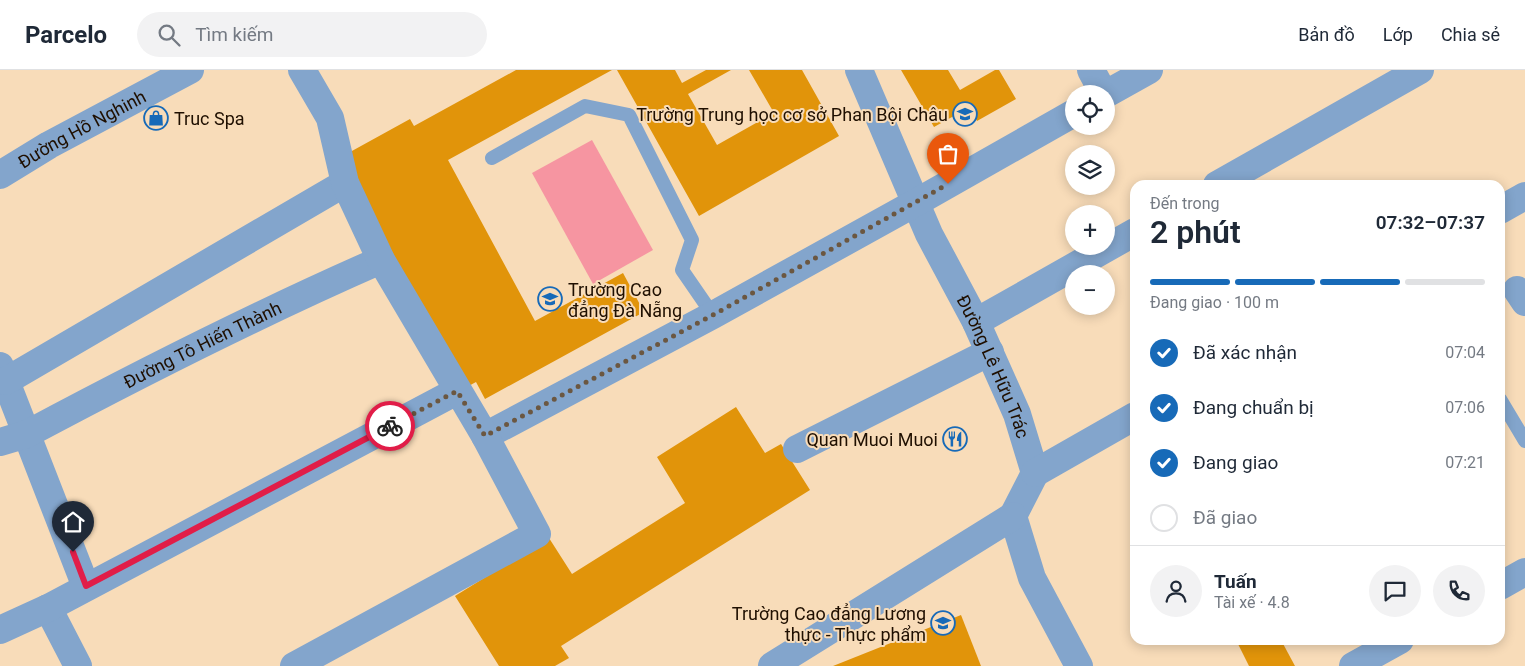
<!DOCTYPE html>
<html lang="vi">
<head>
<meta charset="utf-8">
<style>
  :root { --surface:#fff; --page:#f2f2f3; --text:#1f2937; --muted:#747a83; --line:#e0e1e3; --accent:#176ab8 }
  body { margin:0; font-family:Roboto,sans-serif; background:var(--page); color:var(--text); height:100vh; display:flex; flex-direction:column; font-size:19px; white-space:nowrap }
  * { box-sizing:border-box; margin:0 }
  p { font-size:16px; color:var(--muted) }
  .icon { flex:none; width:28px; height:28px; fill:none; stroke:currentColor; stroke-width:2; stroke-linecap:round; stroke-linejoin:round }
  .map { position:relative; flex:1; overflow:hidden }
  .panel { position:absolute; left:1130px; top:110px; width:375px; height:465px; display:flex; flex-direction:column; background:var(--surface); border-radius:15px; box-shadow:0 2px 12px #0003 }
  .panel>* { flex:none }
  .tools { position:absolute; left:1065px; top:15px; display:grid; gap:10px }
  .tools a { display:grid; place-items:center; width:50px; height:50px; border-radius:50%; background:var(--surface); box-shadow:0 2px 12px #0003; font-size:25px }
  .pin { position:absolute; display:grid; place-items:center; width:42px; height:42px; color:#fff; margin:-51px -21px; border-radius:50% 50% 50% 0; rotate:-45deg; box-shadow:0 0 5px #0007 }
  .pin .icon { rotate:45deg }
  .courier { position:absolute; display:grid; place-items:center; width:50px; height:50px; margin:-25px; border:4px solid #e11d48; border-radius:50%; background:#fff; color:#222; box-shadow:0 1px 6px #0007 }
  .summary em { font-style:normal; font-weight:600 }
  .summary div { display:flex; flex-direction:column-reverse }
  .summary { display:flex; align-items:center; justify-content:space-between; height:85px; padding:0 20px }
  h1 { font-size:32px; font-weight:600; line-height:38px }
  .bar { display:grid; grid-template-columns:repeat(4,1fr); gap:8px 5px; align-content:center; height:60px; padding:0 20px }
  .bar i { height:6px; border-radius:4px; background:var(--line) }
  .bar .on { background:var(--accent) }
  .bar p { grid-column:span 4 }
  .line { display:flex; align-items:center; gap:12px; padding:0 20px; border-top:1px solid var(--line) }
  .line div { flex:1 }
  .round { display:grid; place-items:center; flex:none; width:52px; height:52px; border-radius:26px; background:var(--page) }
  ol { padding:0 20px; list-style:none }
  li { display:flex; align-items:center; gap:15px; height:55px }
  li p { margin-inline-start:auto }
  li .icon { padding:5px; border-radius:50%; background:var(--accent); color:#fff; stroke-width:4 }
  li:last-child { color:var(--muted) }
  li i { width:28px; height:28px; border:2px solid var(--line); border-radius:50% }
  header { display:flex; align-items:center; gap:30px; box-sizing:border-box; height:70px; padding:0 25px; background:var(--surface); border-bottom:1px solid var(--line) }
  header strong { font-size:24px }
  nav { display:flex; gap:28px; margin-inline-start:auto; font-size:18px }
  .search { width:350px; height:45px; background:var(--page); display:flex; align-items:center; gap:12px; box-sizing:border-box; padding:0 18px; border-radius:28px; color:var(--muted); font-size:19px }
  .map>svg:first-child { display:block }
  .green { fill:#f695a1 }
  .building { fill:#e1940a }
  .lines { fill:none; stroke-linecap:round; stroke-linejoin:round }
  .service { stroke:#83a5cc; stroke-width:14 }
  .minor { stroke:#83a5cc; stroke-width:28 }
  .done { stroke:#6b5741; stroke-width:5; stroke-dasharray:0 9 }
  .route { stroke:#e11d48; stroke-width:6 }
  .labels { text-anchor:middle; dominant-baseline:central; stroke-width:4; stroke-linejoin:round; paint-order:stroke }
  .poi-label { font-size:18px; fill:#1f0f00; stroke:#f8dcb9; text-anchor:end }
  .street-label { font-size:18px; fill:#1f0f00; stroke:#f8dcb9 }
</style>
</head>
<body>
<header>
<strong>Parcelo</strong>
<div class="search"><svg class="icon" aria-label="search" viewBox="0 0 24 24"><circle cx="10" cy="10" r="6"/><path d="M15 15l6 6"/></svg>Tìm kiếm</div>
<nav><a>Bản đồ</a><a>Lớp</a><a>Chia sẻ</a></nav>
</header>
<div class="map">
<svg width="1525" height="596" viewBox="0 0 1525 596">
  <rect width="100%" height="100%" fill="#f8dcb9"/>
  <!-- green -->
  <path class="green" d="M592,70L653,180L593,214L532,103Z"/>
  <!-- building -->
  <g class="building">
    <path d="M516,0H612L448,90L535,251L623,203L644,242L485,329L476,312L465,318L341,87L410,49L414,56Z"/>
    <path d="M617,0H675L682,13L706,0H731L688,24L717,75L774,43L749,0H802L839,66L699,146Z"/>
    <path d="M901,0H948L960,20L995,0H999L1016,29L977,51L970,37L934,57Z"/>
    <path d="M736,337L765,383L781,374L810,420L561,576L569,588L555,596H499L455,526L549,468L572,504L685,433L657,387Z"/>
    <path d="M961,545L981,596H833Z"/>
    <path d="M1236,570H1281L1295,596H1249Z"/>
  </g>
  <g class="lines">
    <!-- service -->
    <g class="service">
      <path d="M492,88L585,36L629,45L692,170L682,200L713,245"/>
      <path d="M1500,329L1525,371"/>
    </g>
    <!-- minor -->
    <g class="minor">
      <path id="s1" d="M859,0L929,164L976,252L1017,344L1035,403L1013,446L1032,508L1079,596"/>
      <path d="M1091,0L1104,24"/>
      <path d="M1106,24L1149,0"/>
      <path id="s2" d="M0,105L49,75L190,0"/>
      <path d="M1217,115L1420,0"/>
      <path d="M1500,140L1525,126"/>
      <path d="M1517,220L1525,232"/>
      <path d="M976,252L1135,162"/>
      <path d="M0,296L86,517"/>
      <path d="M6,311L345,113"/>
      <path d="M485,366L713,245L917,132L1074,43"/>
      <path id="s3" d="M0,372L27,364C143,302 260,243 381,190"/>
      <path d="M797,379L990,282"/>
      <path d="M1035,403L1135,346"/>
      <path d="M1500,516L1525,502"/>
      <path d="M48,538L78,596"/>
      <path d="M0,560L48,538L457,321"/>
      <path d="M294,596L537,464L485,366L381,190L345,113L330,48L302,0"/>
      <path d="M772,596L1013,446"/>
      <path d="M1353,596L1400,570"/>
    </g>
  </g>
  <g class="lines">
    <!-- done -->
    <path class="done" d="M390,356L457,321L485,366L713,245L948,114"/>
    <!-- route -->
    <path class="route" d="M73,482L86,516L390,356"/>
  </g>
  <!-- icons -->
  <defs>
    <g id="school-ring" transform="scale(1.25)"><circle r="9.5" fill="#f8dcb9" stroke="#176ab8" stroke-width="1.5"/><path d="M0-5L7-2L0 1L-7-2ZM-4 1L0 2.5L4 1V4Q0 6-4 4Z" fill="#176ab8"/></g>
    <g id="shop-ring" transform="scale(1.25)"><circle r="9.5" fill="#f8dcb9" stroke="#176ab8" stroke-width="1.5"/><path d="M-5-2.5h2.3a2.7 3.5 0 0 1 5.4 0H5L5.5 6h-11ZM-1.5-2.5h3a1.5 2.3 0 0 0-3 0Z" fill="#176ab8"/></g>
    <g id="university-ring" transform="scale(1.25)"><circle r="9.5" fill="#f8dcb9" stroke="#176ab8" stroke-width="1.5"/><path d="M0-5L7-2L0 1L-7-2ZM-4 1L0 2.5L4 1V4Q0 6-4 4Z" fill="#176ab8"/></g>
    <g id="restaurant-ring" transform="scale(1.25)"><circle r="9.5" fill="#f8dcb9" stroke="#176ab8" stroke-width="1.5"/><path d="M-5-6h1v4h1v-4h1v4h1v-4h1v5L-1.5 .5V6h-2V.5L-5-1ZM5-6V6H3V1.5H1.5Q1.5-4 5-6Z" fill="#176ab8"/></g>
  </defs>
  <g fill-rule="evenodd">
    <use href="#school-ring" x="965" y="44"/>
    <use href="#shop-ring" x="156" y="48"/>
    <use href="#university-ring" x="550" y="229"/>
    <use href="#restaurant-ring" x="955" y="369"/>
    <use href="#university-ring" x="943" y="553"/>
  </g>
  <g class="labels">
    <!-- poi labels -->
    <g class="poi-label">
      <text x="948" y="44">Trường Trung học cơ sở Phan Bội Châu</text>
      <text x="174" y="48" text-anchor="start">Truc Spa</text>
      <text x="568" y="219" text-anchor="start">Trường Cao<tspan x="568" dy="21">đẳng Đà Nẵng</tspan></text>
      <text x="938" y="369">Quan Muoi Muoi</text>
      <text x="926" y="543">Trường Cao đẳng Lương<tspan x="926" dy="21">thực - Thực phẩm</tspan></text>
    </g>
    <!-- street labels -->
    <g class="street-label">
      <text stroke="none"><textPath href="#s2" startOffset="94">Đường Hồ Nghinh</textPath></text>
      <text stroke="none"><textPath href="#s3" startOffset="225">Đường Tô Hiến Thành</textPath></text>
      <text stroke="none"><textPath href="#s1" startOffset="326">Đường Lê Hữu Trác</textPath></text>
    </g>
  </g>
</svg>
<div class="tools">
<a><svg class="icon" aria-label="locate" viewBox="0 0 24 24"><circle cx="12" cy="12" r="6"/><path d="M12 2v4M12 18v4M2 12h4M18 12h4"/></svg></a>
<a><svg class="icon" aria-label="layers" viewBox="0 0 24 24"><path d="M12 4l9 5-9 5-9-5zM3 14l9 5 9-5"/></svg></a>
<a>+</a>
<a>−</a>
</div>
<div class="pin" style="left:948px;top:114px;background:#ea580c"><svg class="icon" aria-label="bag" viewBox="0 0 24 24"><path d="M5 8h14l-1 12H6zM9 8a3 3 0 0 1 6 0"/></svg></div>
<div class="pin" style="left:73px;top:482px;background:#1f2937"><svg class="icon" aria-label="home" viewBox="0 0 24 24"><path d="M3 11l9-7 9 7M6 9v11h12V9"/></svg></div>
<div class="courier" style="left:390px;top:356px"><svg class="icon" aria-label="bike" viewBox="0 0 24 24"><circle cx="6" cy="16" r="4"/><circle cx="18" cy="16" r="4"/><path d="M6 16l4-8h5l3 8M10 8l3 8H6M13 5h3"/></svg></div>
<section class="panel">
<div class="summary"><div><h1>2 phút</h1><p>Đến trong</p></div><em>07:32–07:37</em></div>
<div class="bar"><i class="on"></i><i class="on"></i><i class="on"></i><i></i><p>Đang giao · 100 m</p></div>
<ol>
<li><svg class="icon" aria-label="check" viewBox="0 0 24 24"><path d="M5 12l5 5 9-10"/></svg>Đã xác nhận<p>07:04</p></li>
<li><svg class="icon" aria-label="check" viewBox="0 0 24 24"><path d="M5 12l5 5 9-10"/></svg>Đang chuẩn bị<p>07:06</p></li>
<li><svg class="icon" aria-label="check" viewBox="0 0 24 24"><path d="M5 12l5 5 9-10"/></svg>Đang giao<p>07:21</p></li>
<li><i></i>Đã giao</li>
</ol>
<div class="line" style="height:90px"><a class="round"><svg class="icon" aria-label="person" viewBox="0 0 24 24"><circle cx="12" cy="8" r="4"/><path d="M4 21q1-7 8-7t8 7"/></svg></a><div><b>Tuấn</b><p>Tài xế · 4.8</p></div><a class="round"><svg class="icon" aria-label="chat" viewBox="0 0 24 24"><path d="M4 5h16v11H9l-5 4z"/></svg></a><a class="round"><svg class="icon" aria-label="phone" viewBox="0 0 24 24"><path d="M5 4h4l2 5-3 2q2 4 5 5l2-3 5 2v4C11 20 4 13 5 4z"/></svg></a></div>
</section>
</div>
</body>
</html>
